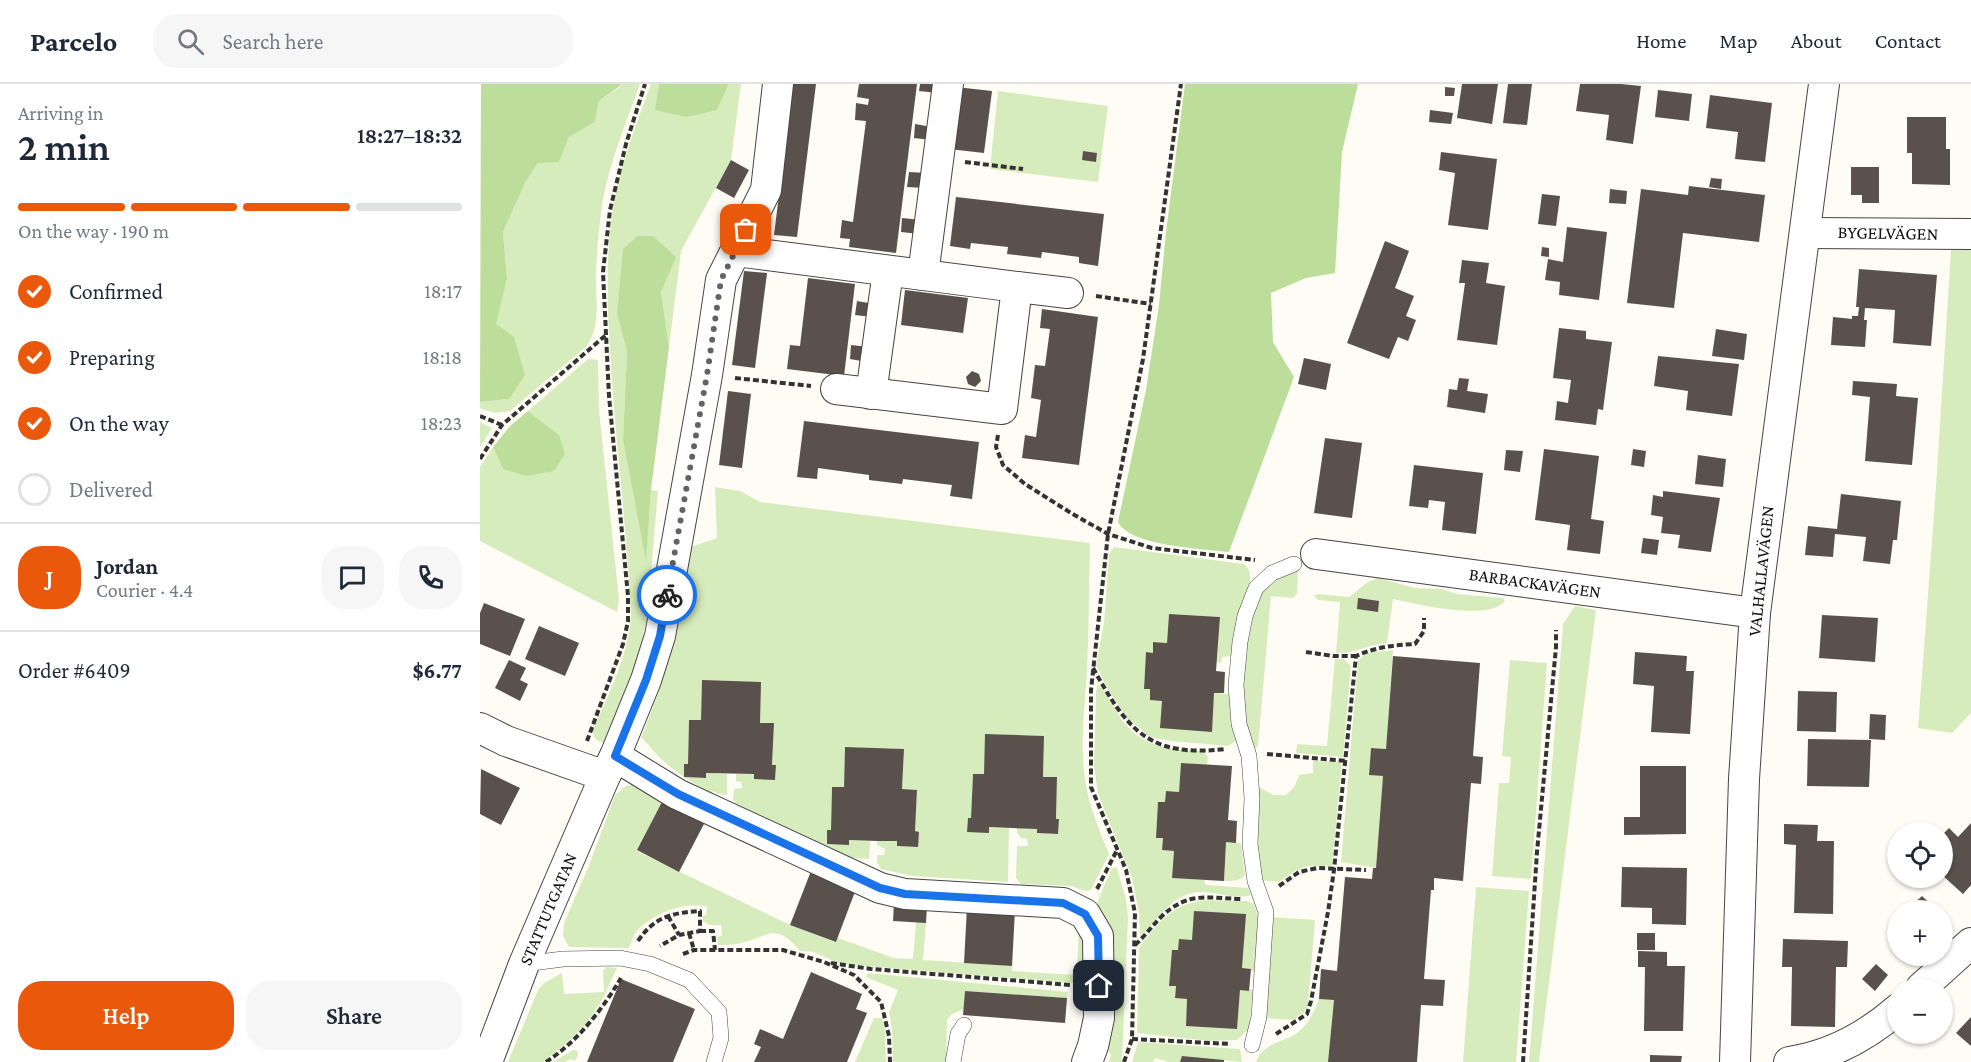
<!DOCTYPE html>
<html lang="en">
<head>
<meta charset="utf-8">
<style>
  :root { --surface:#fff; --page:#f6f6f7; --text:#1f2937; --muted:#747a83; --line:#e0e1e3; --accent:#ea580c }
  body { margin:0; font-family:"Crimson Pro",serif; background:var(--page); color:var(--text); height:100vh; display:flex; flex-direction:column; font-size:22px; white-space:nowrap }
  * { box-sizing:border-box; margin:0 }
  p { font-size:20px; color:var(--muted) }
  .icon { flex:none; width:33px; height:33px; fill:none; stroke:currentColor; stroke-width:2; stroke-linecap:round; stroke-linejoin:round }
  .map { position:relative; flex:1; overflow:hidden }
  .drawer { display:flex; flex-direction:column; background:var(--surface); width:480px }
  .drawer>* { flex:none }
  .controls { position:absolute; left:1407px; top:738px; display:grid; gap:12px }
  .controls a { display:grid; place-items:center; width:66px; height:66px; border-radius:50%; background:var(--surface); box-shadow:0 2px 4px #0004; font-size:30px }
  .pin { position:absolute; display:grid; place-items:center; width:51px; height:51px; color:#fff; margin:-26px; border-radius:12px; box-shadow:0 3px 9px #0006 }
  .courier { position:absolute; display:grid; place-items:center; width:60px; height:60px; margin:-30px; border:4px solid #1a73e8; border-radius:50%; background:#fff; color:#222; box-shadow:0 2px 8px #0007 }
  .overview em { font-style:normal; font-weight:600 }
  .overview div { display:flex; flex-direction:column-reverse }
  .overview { display:flex; align-items:center; justify-content:space-between; height:102px; padding:0 18px }
  h1 { font-size:39px; font-weight:600; line-height:45px }
  .bar { display:grid; grid-template-columns:repeat(4,1fr); gap:9px 6px; align-content:center; height:72px; padding:0 18px }
  .bar i { height:8px; border-radius:4px; background:var(--line) }
  .bar .selected { background:var(--accent) }
  .bar p { grid-column:span 4 }
  .line { display:flex; align-items:center; gap:15px; padding:0 18px; border-top:2px solid var(--line) }
  .line div { flex:1 }
  .round { display:grid; place-items:center; flex:none; width:63px; height:63px; border-radius:24px; background:var(--page) }
  ol { padding:0 18px; list-style:none }
  li { display:flex; align-items:center; gap:18px; height:66px }
  li p { margin-inline-start:auto }
  li .icon { padding:6px; border-radius:50%; background:var(--accent); color:#fff; stroke-width:4 }
  li:last-child { color:var(--muted) }
  li i { width:33px; height:33px; border:3px solid var(--line); border-radius:50% }
  .action { display:flex; gap:12px; margin-top:auto; padding:12px 18px }
  .action a { flex:1; height:69px; border-radius:24px; background:var(--accent); color:#fff; font-size:24px; font-weight:600; line-height:69px; text-align:center }
  .action a+a { background:var(--page); color:var(--text) }
  header { display:flex; align-items:center; gap:36px; box-sizing:border-box; height:84px; padding:0 30px; background:var(--surface); border-bottom:2px solid var(--line) }
  header strong { font-size:28px }
  nav { display:flex; gap:33px; margin-inline-start:auto; font-size:21px }
  .search { width:420px; height:54px; background:var(--page); display:flex; align-items:center; gap:15px; box-sizing:border-box; padding:0 21px; border-radius:24px; color:var(--muted); font-size:22px }
  main { display:flex; flex:1; min-height:0 }
  .map>svg:first-child { display:block }
  .green { fill:#d7ecbc }
  .forest { fill:#bcde9a }
  .building { fill:#5a514d }
  .lines { fill:none; stroke-linecap:round; stroke-linejoin:round }
  .lane-casing { stroke:#444; stroke-width:16 }
  .street-casing { stroke:#444; stroke-width:32 }
  .path { stroke:#333; stroke-width:4; stroke-dasharray:6 3; stroke-linecap:butt }
  .lane { stroke:#fff; stroke-width:15 }
  .street { stroke:#fff; stroke-width:30 }
  .done { stroke:#646361; stroke-width:6; stroke-dasharray:0 10.8 }
  .route { stroke:#1a73e8; stroke-width:8 }
  .labels { text-anchor:middle; dominant-baseline:central; stroke-width:6; stroke-linejoin:round; paint-order:stroke }
  .street-label { font-size:18px; fill:#111; stroke:#fff }
</style>
</head>
<body>
<header>
<strong>Parcelo</strong>
<div class="search"><svg class="icon" aria-label="search" viewBox="0 0 24 24"><circle cx="10" cy="10" r="6"/><path d="M15 15l6 6"/></svg>Search here</div>
<nav><a>Home</a><a>Map</a><a>About</a><a>Contact</a></nav>
</header>
<main>
<section class="drawer">
<div class="overview"><div><h1>2 min</h1><p>Arriving in</p></div><em>18:27–18:32</em></div>
<div class="bar"><i class="selected"></i><i class="selected"></i><i class="selected"></i><i></i><p>On the way · 190 m</p></div>
<ol>
<li><svg class="icon" aria-label="check" viewBox="0 0 24 24"><path d="M5 12l5 5 9-10"/></svg>Confirmed<p>18:17</p></li>
<li><svg class="icon" aria-label="check" viewBox="0 0 24 24"><path d="M5 12l5 5 9-10"/></svg>Preparing<p>18:18</p></li>
<li><svg class="icon" aria-label="check" viewBox="0 0 24 24"><path d="M5 12l5 5 9-10"/></svg>On the way<p>18:23</p></li>
<li><i></i>Delivered</li>
</ol>
<div class="line" style="height:108px"><b class="round" style="background:var(--accent);color:#fff">J</b><div><b>Jordan</b><p>Courier · 4.4</p></div><a class="round"><svg class="icon" aria-label="chat" viewBox="0 0 24 24"><path d="M4 5h16v11H9l-5 4z"/></svg></a><a class="round"><svg class="icon" aria-label="phone" viewBox="0 0 24 24"><path d="M5 4h4l2 5-3 2q2 4 5 5l2-3 5 2v4C11 20 4 13 5 4z"/></svg></a></div>
<div class="line" style="height:78px"><div>Order #6409</div><b>$6.77</b></div>
<div class="action"><a>Help</a><a>Share</a></div>
</section>
<div class="map">
<svg width="1491" height="978" viewBox="0 0 1491 978">
  <rect width="100%" height="100%" fill="#fffcf5"/>
  <!-- green -->
  <g class="green">
    <path d="M140,0H160C146,40 126,87 121,129C118,149 117,170 116,189C115,216 122,238 107,262L30,327L15,329L0,324V318L29,315L15,241L27,195L23,148L46,97L58,78H79L89,53L115,38L119,17L140,3Z"/>
    <path d="M171,0H179L176,26H237L249,0H261L251,76L201,167L189,263L181,208L137,230L147,268L143,356L166,474L171,406L178,407L168,524L159,574L130,659L118,657L114,653L113,646C129,609 148,572 151,532C147,444 135,356 130,268C127,216 125,164 135,113C143,75 157,37 171,0Z"/>
    <path d="M518,7L628,22L618,98L510,85Z"/>
    <path d="M1471,166H1491V629L1472,649L1438,644L1456,403Z"/>
    <path d="M108,275L118,276L119,326L139,515L137,528L0,457V383L13,363L23,385L79,351L48,327Z"/>
    <path d="M0,338L12,344L0,363Z"/>
    <path d="M235,403L260,407L280,418L610,459C609,501 609,544 607,587C605,624 599,663 606,701C610,725 620,747 629,770L611,806C604,809 598,803 590,802L541,800L536,794L537,762H548L547,755L541,754L537,749V744L557,745V749L578,750L579,735H576L577,693H563L564,652L506,650L504,690H493L491,734H488L487,747L509,748V743L529,744L528,798L433,792L401,785L397,779V771H404L405,765L397,761V757H417V762L438,763L435,747L437,706L422,705L424,665L365,663L364,703H352L351,746L347,747V759L368,761L369,756L390,757L389,775L370,774L282,733L258,722L253,716L254,705L262,704L261,698L256,697V690H274V695L295,696L296,681H292L294,639H280L222,596L221,636H209L208,680H204V693L225,694L226,689L247,690V711L238,710L233,707L231,709C213,699 196,689 180,674C173,668 169,659 161,654L178,610L189,564L208,464L237,454Z"/>
    <path d="M634,463L764,480L769,486L771,503L752,572L742,573L741,579L737,578L740,533L689,530L687,559L674,558L673,569H666L664,604L670,605V616L682,617L731,647L734,609L749,610L751,640L756,657L748,662L691,657L670,653L647,634L627,604L616,581L624,539L629,470Z"/>
    <path d="M812,486L818,487L817,510L813,514L791,512L778,662L772,666C770,659 766,652 765,644C760,610 762,531 784,503C790,495 803,491 812,486Z"/>
    <path d="M898,494L935,504L962,505L977,510L1023,514L1025,517C1008,538 937,520 913,515L907,559C889,560 874,570 856,569L860,518L838,516L834,512L837,510L869,513L888,498Z"/>
    <path d="M1095,522L1116,526L1059,978H1049L1083,540Z"/>
    <path d="M913,566L906,665L891,664L889,691L903,692L896,784L861,778L878,577L886,569Z"/>
    <path d="M855,575H864L871,582L863,673L816,669L817,660L847,662Z"/>
    <path d="M1030,576L1067,579L1051,795L1012,792L1019,699H1029L1031,673L1022,672Z"/>
    <path d="M618,600C628,611 634,624 642,636C663,664 691,666 723,667L728,673L727,681L701,679L699,708L686,707L685,718H678L676,754H683L682,766L694,767L692,793L724,796L726,801L768,804L771,811C754,816 736,807 719,808C691,810 679,836 660,852L659,829L652,794L618,710L614,682L616,608Z"/>
    <path d="M833,677L862,678L852,782H827L815,787L799,798L780,796L777,782V702L793,711H806L815,702L819,691L833,689Z"/>
    <path d="M158,700L183,716L157,767L310,841L355,858L358,854L414,874L433,875L436,838L446,839L443,876L532,882V887L597,891L599,838L606,848L607,900L360,880L334,868L320,867C293,835 288,855 257,860C251,861 244,861 238,861L237,853L242,852L241,841H229L223,837L222,832L226,831L227,823C204,817 168,831 154,851C152,855 151,860 149,864L89,863L83,852L84,839L108,784L135,711L146,702Z"/>
    <path d="M746,758L761,759L765,791C759,798 752,797 744,797Z"/>
    <path d="M634,783L637,784L646,815L648,833L642,978H629L631,971L624,959L628,842L625,835L615,824L631,786Z"/>
    <path d="M996,803L1049,807L1036,978H983Z"/>
    <path d="M725,816L767,817L774,820L778,833L777,870H775L774,888L762,884L712,856L698,866H692L689,902H696L695,914L707,915L706,941L757,945L760,906H773L769,945L757,956L730,957L657,949L659,863C681,837 689,821 725,816Z"/>
    <path d="M789,833L835,836L828,921L824,928L813,936L783,934Z"/>
    <path d="M126,883L137,884L122,916L107,939L83,962L63,978H28L58,906L64,899L82,889L84,910L124,908L123,887Z"/>
    <path d="M388,889L588,908L587,914L485,907L484,925L472,930L467,936L466,978H413L412,946L409,928L418,906L386,893Z"/>
    <path d="M839,915L854,916L848,978H776C782,962 796,959 810,953C824,947 834,930 839,915Z"/>
    <path d="M394,934H402L405,947L406,978H375Z"/>
    <path d="M658,958L760,965L762,978L702,972L700,978H689L675,974L673,978H652Z"/>
    <path d="M93,966H97L98,971L95,977L91,975L85,978H73Z"/>
  </g>
  <!-- forest -->
  <g class="forest">
    <path d="M1,0H140V2L119,17L115,38L89,53L79,78L58,79L46,97L23,148L27,195L16,240L34,253L45,291L29,315L0,318Z"/>
    <path d="M179,0H249L237,26L207,33L175,26Z"/>
    <path d="M705,0H878L862,68L855,189L826,194L791,209L793,258L814,293L749,468C724,465 649,462 638,438L666,306L679,221L686,148Z"/>
    <path d="M158,152H173L196,173L181,208L189,263L171,406L166,477L143,356L147,268L137,230L143,165Z"/>
    <path d="M48,327L79,351L85,370L74,387L47,392L23,385L13,363L30,342Z"/>
  </g>
  <!-- building -->
  <g class="building">
    <path d="M313,0H336L317,153L294,151Z"/>
    <path d="M379,0H437L416,169L369,163L370,155L360,154L362,136L373,138L386,37L375,36L376,19L388,21L389,15L377,13Z"/>
    <path d="M440,0H458L457,9L439,7Z"/>
    <path d="M982,0H1018L1012,40L977,34Z"/>
    <path d="M1028,0H1052L1047,41L1023,39Z"/>
    <path d="M1100,0H1141L1161,2L1153,60L1126,56L1129,31L1096,27Z"/>
    <path d="M476,3L512,7L504,69L469,65Z"/>
    <path d="M965,3L975,4L974,12H965Z"/>
    <path d="M1178,6L1212,10L1209,37L1175,33Z"/>
    <path d="M1230,11L1292,19L1285,78L1255,75L1258,48L1226,44Z"/>
    <path d="M950,26L973,29L971,40L949,38Z"/>
    <path d="M1427,33H1466V65H1470V101L1432,100V69H1427Z"/>
    <path d="M435,40L452,43L451,56L434,54Z"/>
    <path d="M603,67L617,69L616,78L602,76Z"/>
    <path d="M961,68L1017,75L1008,146L968,141L975,89L959,86Z"/>
    <path d="M251,76L269,86L254,114L236,104Z"/>
    <path d="M1371,83H1399V119H1382V111H1371Z"/>
    <path d="M429,88L446,89L445,104L427,103Z"/>
    <path d="M1231,94L1242,95L1241,105L1229,103Z"/>
    <path d="M1209,102L1285,111L1279,158L1203,149L1194,224L1147,219L1161,105L1208,111Z"/>
    <path d="M1130,105L1147,107L1146,120L1129,119Z"/>
    <path d="M1062,110L1080,112L1076,142L1058,140Z"/>
    <path d="M476,113L624,130L618,182L599,179V173L562,168L561,174L527,170L528,163L491,159L490,165L470,162Z"/>
    <path d="M422,134L441,136L439,150L421,148Z"/>
    <path d="M1087,143L1127,148L1119,216L1079,211L1080,198L1065,196L1068,175L1083,178Z"/>
    <path d="M905,157L929,167L915,204L934,212L926,232L936,236L928,257L918,253L909,275L867,259Z"/>
    <path d="M1062,163L1069,164V173L1061,172Z"/>
    <path d="M982,176L1009,179L1006,199L1025,202L1017,261L977,256L985,199H979Z"/>
    <path d="M1379,185L1457,191L1451,262L1413,259L1415,226L1385,224L1384,236H1387L1385,263L1351,261L1353,233L1372,235V232H1378L1379,223H1376Z"/>
    <path d="M264,187L287,189L275,284L252,281Z"/>
    <path d="M328,194L375,200L364,292L307,285L310,261L320,262Z"/>
    <path d="M425,206L488,214L483,249L421,241Z"/>
    <path d="M377,217L394,220L392,233L375,231Z"/>
    <path d="M562,225L618,233L599,381L542,374L545,351L556,353L561,316L551,314L555,281L565,282L570,245L560,244Z"/>
    <path d="M1079,244L1106,247V255L1132,258L1123,326L1118,325L1116,341L1075,336L1077,317L1088,319L1091,296L1073,294Z"/>
    <path d="M1236,245L1267,250L1264,276L1232,272Z"/>
    <path d="M371,261L389,263L387,278L370,275Z"/>
    <path d="M1178,272L1259,280L1252,332L1206,326L1208,307L1174,302Z"/>
    <path d="M824,274L851,280L846,306L818,300Z"/>
    <path d="M492,287L499,290L501,297L495,303L488,300L486,293Z"/>
    <path d="M979,294L989,295L987,307L1008,310L1005,329L967,323L969,305L977,306Z"/>
    <path d="M1373,297L1417,300L1416,312L1438,314L1432,381L1385,377L1390,313L1372,311Z"/>
    <path d="M248,307L271,310L262,384L239,381Z"/>
    <path d="M324,337L499,358L492,415L470,412L472,401L423,395L422,400L389,396V391L338,384L337,395L317,393Z"/>
    <path d="M845,354L882,359L872,434L834,429Z"/>
    <path d="M1064,365L1119,372L1111,435L1124,437L1120,470L1087,466L1090,441L1055,436Z"/>
    <path d="M1153,365L1166,367L1164,383L1151,381Z"/>
    <path d="M1026,366L1043,367L1040,388L1024,386Z"/>
    <path d="M1218,371L1246,375L1243,403L1215,400Z"/>
    <path d="M934,381L1003,389L996,450L962,446L965,418L949,416L948,424L929,422Z"/>
    <path d="M1183,407L1240,414L1231,468L1198,464L1200,451L1181,449L1183,433L1171,431L1173,411L1183,413Z"/>
    <path d="M1361,410L1421,417L1417,456H1413L1410,480L1383,477L1386,453L1355,450L1353,473L1325,471L1328,442L1357,445Z"/>
    <path d="M1163,454L1179,456L1177,471L1161,469Z"/>
    <path d="M878,514L899,517L898,528L877,525Z"/>
    <path d="M4,519L45,535L30,572L0,560V529Z"/>
    <path d="M689,530L740,533L736,587L745,588L744,609H734L732,648L680,644L682,617L670,616V605H664L666,568L673,569V558L687,559Z"/>
    <path d="M1342,531L1398,534L1395,578L1339,574Z"/>
    <path d="M59,542L99,559L85,592L45,575Z"/>
    <path d="M1155,568L1207,572L1206,587H1214L1210,650L1171,648L1174,602L1153,600Z"/>
    <path d="M913,572L1000,579L993,672L1003,673L1001,700L991,699L983,797L954,794V806H951L944,895L965,896L963,922L941,921L937,978H848L854,916L839,915L841,885L857,887L865,793L892,795L893,784H896L903,692L889,691L891,664L906,665Z"/>
    <path d="M29,576L46,584L40,596L48,600L40,617L15,604Z"/>
    <path d="M222,596L281,598L280,639H294L292,681H296L295,696L274,695V690L226,689V694L204,693V680H208L209,636H221Z"/>
    <path d="M1318,607L1357,608L1356,648L1317,647Z"/>
    <path d="M1390,630L1406,631L1405,656L1389,655Z"/>
    <path d="M505,650L564,652L563,693H577L576,735H579L578,750L557,749V745L509,743V749L487,748L488,734H491L493,690H504Z"/>
    <path d="M1328,655L1391,656L1389,703L1327,702Z"/>
    <path d="M365,663L424,665L422,705L437,706L435,747L439,748L438,763L417,762V757H397L369,756V761L347,760V746H351L352,703H364Z"/>
    <path d="M701,679L752,682L748,736L757,737L756,759L746,758L744,797L692,794L694,767L682,766L683,754H676L678,718H685L686,707L699,708Z"/>
    <path d="M1160,682H1206V750L1144,751V733H1160Z"/>
    <path d="M1,685L40,704L21,741L0,730Z"/>
    <path d="M183,716L225,738L199,788L157,766Z"/>
    <path d="M1491,739V801L1483,810L1462,791V751L1469,744L1478,753Z"/>
    <path d="M1304,740L1338,741L1337,757H1354L1353,830L1314,829L1316,761L1304,760Z"/>
    <path d="M1142,783L1207,784L1206,841L1172,840V824L1141,823Z"/>
    <path d="M331,787L376,805L356,858L310,841Z"/>
    <path d="M1442,812L1457,826H1427Z"/>
    <path d="M414,818L447,821L446,839L413,837Z"/>
    <path d="M487,823L535,826L532,882L484,879Z"/>
    <path d="M714,827L766,830L762,884L771,885L769,907L760,906L757,945L706,942L707,915L695,914L696,902H689L692,866H698L699,855L712,856Z"/>
    <rect x="1157" y="849" width="18" height="17"/>
    <path d="M1303,855L1368,857L1367,883H1356L1355,943L1311,942L1312,883H1302Z"/>
    <path d="M1158,867L1187,868V882H1205L1203,947H1164L1165,883H1158Z"/>
    <path d="M1396,880L1408,891L1395,907L1382,895Z"/>
    <path d="M331,888L382,910L376,925L387,929L367,978H274L281,963L274,960L280,945L303,955Z"/>
    <path d="M141,895L215,925L193,978H107Z"/>
    <path d="M485,907L587,914L585,939L483,931Z"/>
    <path d="M1491,933V962L1476,949Z"/>
    <path d="M1170,971L1202,972L1201,978H1170Z"/>
    <path d="M702,972L744,976V978H700Z"/>
  </g>
  <g class="lines">
    <!-- lane casing -->
    <g class="lane-casing">
      <g id="lane">
        <path d="M44,880L83,875L140,874L170,880L209,896L239,928L241,954L234,978"/>
        <path d="M772,961L779,933L786,828L775,797L770,760L772,714L769,672L759,640L756,601L760,558L765,532L776,504L792,489L814,480"/>
        <path d="M473,978L478,950L484,941"/>
      </g>
    </g>
    <!-- street casing -->
    <g class="street-casing">
      <g id="street">
        <path d="M1325,149L1491,150"/>
        <path d="M256,167L537,203L522,325L356,305"/>
        <path d="M443,191L468,0"/>
        <path d="M537,203L588,209"/>
        <path d="M391,310L408,187"/>
        <path d="M836,470L1275,529"/>
        <path d="M0,644L26,657L125,692"/>
        <path d="M135,672L197,710L400,804L425,810L583,819L605,830L618,852L619,934L613,962L607,978"/>
        <path d="M1441,904L1491,859"/>
        <path d="M7,978L44,880L125,692L135,672L166,596L180,552L227,291L241,196L286,106L298,0"/>
        <path d="M1255,978L1264,695L1275,529L1344,0"/>
        <path d="M1309,978C1349,972 1387,952 1418,925"/>
      </g>
    </g>
    <!-- path -->
    <g class="path">
      <path d="M485,78L543,85"/>
      <path d="M616,212L671,220"/>
      <path d="M255,294L331,302"/>
      <path d="M0,332L22,341"/>
      <path d="M518,351L516,363L523,381L545,400L591,429L628,450L672,464L775,476"/>
      <path d="M0,375L22,341L126,251"/>
      <path d="M826,568L853,572H876"/>
      <path d="M613,584C647,645 668,674 745,665"/>
      <path d="M107,657L143,560L148,537V512L129,312L123,188L130,126L146,60L165,0"/>
      <path d="M787,670L867,677"/>
      <path d="M799,802L819,788L837,784L886,786"/>
      <path d="M617,805L637,766"/>
      <path d="M188,832L199,851"/>
      <path d="M220,847H233L235,866"/>
      <path d="M209,849L214,866"/>
      <path d="M158,857C174,833 191,829 220,827V847L199,851L180,862"/>
      <path d="M655,861C665,852 672,842 681,833C708,807 727,814 761,815"/>
      <path d="M203,870L214,866H303L344,878L374,891L401,918L409,952L410,978"/>
      <path d="M351,879L391,885L591,901"/>
      <path d="M796,950L827,930L831,917L848,828L854,786L876,572C896,563 914,561 935,560L944,547V534"/>
      <path d="M652,955L751,960"/>
      <path d="M66,978C97,958 122,926 141,894"/>
      <path d="M644,978L652,955L655,829L646,786L611,703V606L628,450L663,275L701,0"/>
      <path d="M1043,978L1057,768L1076,563V546"/>
    </g>
    <!-- lane -->
    <use href="#lane" class="lane"/>
    <!-- street -->
    <use href="#street" class="street"/>
  </g>
  <g class="lines">
    <!-- done -->
    <path class="done" d="M187,511L227,291L241,196L266,146"/>
    <!-- route -->
    <path class="route" d="M187,511L180,552L166,596L135,672L198,710L400,804L425,810L583,819L605,830L618,852L619,902"/>
  </g>
  <g class="labels">
    <!-- street labels -->
    <g class="street-label">
      <text transform="translate(1408 149) rotate(1)">BYGELVÄGEN</text>
      <text transform="translate(1281 487) rotate(-84)">VALHALLAVÄGEN</text>
      <text transform="translate(1055 499) rotate(8)">BARBACKAVÄGEN</text>
      <text transform="translate(68 825) rotate(-67)">STATTUTGATAN</text>
    </g>
  </g>
</svg>
<div class="controls">
<a><svg class="icon" aria-label="locate" viewBox="0 0 24 24"><circle cx="12" cy="12" r="6"/><path d="M12 2v4M12 18v4M2 12h4M18 12h4"/></svg></a>
<a>+</a>
<a>−</a>
</div>
<div class="pin" style="left:266px;top:146px;background:#ea580c"><svg class="icon" aria-label="bag" viewBox="0 0 24 24"><path d="M5 8h14l-1 12H6zM9 8a3 3 0 0 1 6 0"/></svg></div>
<div class="pin" style="left:619px;top:902px;background:#1f2937"><svg class="icon" aria-label="home" viewBox="0 0 24 24"><path d="M3 11l9-7 9 7M6 9v11h12V9"/></svg></div>
<div class="courier" style="left:187px;top:511px"><svg class="icon" aria-label="bike" viewBox="0 0 24 24"><circle cx="6" cy="16" r="4"/><circle cx="18" cy="16" r="4"/><path d="M6 16l4-8h5l3 8M10 8l3 8H6M13 5h3"/></svg></div>
</div>
</main>
</body>
</html>
